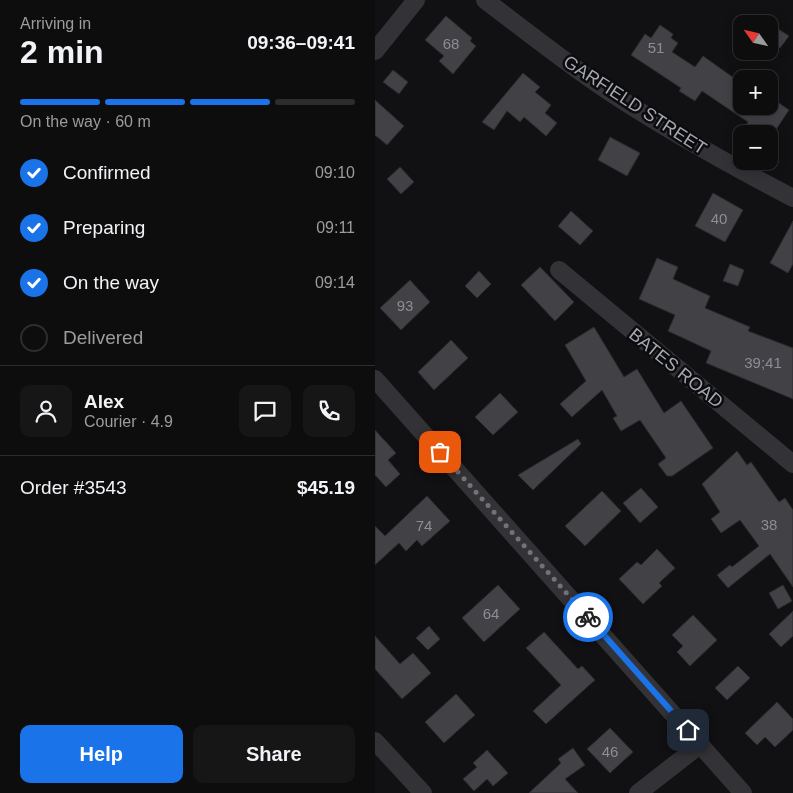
<!DOCTYPE html>
<html lang="en">
<head>
<meta charset="utf-8">
<style>
  :root { --surface:#0d0d0e; --page:#161617; --text:#f1f3f6; --muted:#9a9c9e; --line:#2d2d2e; --accent:#1a73e8 }
  body { margin:0; font-family:Helvetica,sans-serif; background:var(--page); color:var(--text); height:100vh; display:flex; flex-direction:column; font-size:19px; white-space:nowrap }
  * { box-sizing:border-box; margin:0 }
  p { font-size:16px; color:var(--muted) }
  .icon { flex:none; width:28px; height:28px; fill:none; stroke:currentColor; stroke-width:2; stroke-linecap:round; stroke-linejoin:round }
  .map { position:relative; flex:1; overflow:hidden }
  .panel { display:flex; flex-direction:column; background:var(--surface); width:375px }
  .panel>* { flex:none }
  .needle { width:32px; rotate:304deg }
  .fabs { position:absolute; left:358px; top:15px; display:grid; gap:10px }
  .fabs a { display:grid; place-items:center; width:45px; height:45px; border-radius:10px; background:var(--surface); box-shadow:0 2px 12px #0003,0 0 0 1px var(--line); font-size:25px }
  .pin { position:absolute; display:grid; place-items:center; width:42px; height:42px; color:#fff; margin:-21px; border-radius:10px; box-shadow:0 2px 8px #0006 }
  .courier { position:absolute; display:grid; place-items:center; width:50px; height:50px; margin:-25px; border:4px solid #1a73e8; border-radius:50%; background:#fff; color:#222; box-shadow:0 1px 6px #0007 }
  .summary em { font-style:normal; font-weight:600 }
  .summary div { display:flex; flex-direction:column-reverse }
  .summary { display:flex; align-items:center; justify-content:space-between; height:85px; padding:0 20px }
  h1 { font-size:32px; font-weight:600; line-height:38px }
  .bar { display:grid; grid-template-columns:repeat(4,1fr); gap:8px 5px; align-content:center; height:60px; padding:0 20px }
  .bar i { height:6px; border-radius:4px; background:var(--line) }
  .bar .on { background:var(--accent) }
  .bar p { grid-column:span 4 }
  .line { display:flex; align-items:center; gap:12px; padding:0 20px; border-top:1px solid var(--line) }
  .line div { flex:1 }
  .round { display:grid; place-items:center; flex:none; width:52px; height:52px; border-radius:10px; background:var(--page) }
  ol { padding:0 20px; list-style:none }
  li { display:flex; align-items:center; gap:15px; height:55px }
  li p { margin-inline-start:auto }
  li .icon { padding:5px; border-radius:50%; background:var(--accent); color:#fff; stroke-width:4 }
  li:last-child { color:var(--muted) }
  li i { width:28px; height:28px; border:2px solid var(--line); border-radius:50% }
  .primary-button { display:flex; gap:10px; margin-top:auto; padding:10px 20px }
  .primary-button a { flex:1; height:58px; border-radius:10px; background:var(--accent); color:#fff; font-size:20px; font-weight:600; line-height:58px; text-align:center }
  .primary-button a+a { background:var(--page); color:var(--text) }
  main { display:flex; flex:1; min-height:0 }
  .map>svg:first-child { display:block }
  .building { fill:#414146; stroke:#2c2b2f }
  .lines { fill:none; stroke-linecap:round; stroke-linejoin:round }
  .minor { stroke:#333337; stroke-width:18 }
  .done { stroke:#71727a; stroke-width:5; stroke-dasharray:0 9 }
  .route { stroke:#1a73e8; stroke-width:6 }
  .labels { text-anchor:middle; dominant-baseline:central; stroke-width:5; stroke-linejoin:round; paint-order:stroke }
  .number-label { font-size:15px; fill:#8b8e97 }
  .street-label { font-size:18px; fill:#a4a7b2; stroke:#0c0c0e }
</style>
</head>
<body>
<main>
<section class="panel">
<div class="summary"><div><h1>2 min</h1><p>Arriving in</p></div><em>09:36–09:41</em></div>
<div class="bar"><i class="on"></i><i class="on"></i><i class="on"></i><i></i><p>On the way · 60 m</p></div>
<ol>
<li><svg class="icon" aria-label="check" viewBox="0 0 24 24"><path d="M5 12l5 5 9-10"/></svg>Confirmed<p>09:10</p></li>
<li><svg class="icon" aria-label="check" viewBox="0 0 24 24"><path d="M5 12l5 5 9-10"/></svg>Preparing<p>09:11</p></li>
<li><svg class="icon" aria-label="check" viewBox="0 0 24 24"><path d="M5 12l5 5 9-10"/></svg>On the way<p>09:14</p></li>
<li><i></i>Delivered</li>
</ol>
<div class="line" style="height:90px"><a class="round"><svg class="icon" aria-label="person" viewBox="0 0 24 24"><circle cx="12" cy="8" r="4"/><path d="M4 21q1-7 8-7t8 7"/></svg></a><div><b>Alex</b><p>Courier · 4.9</p></div><a class="round"><svg class="icon" aria-label="chat" viewBox="0 0 24 24"><path d="M4 5h16v11H9l-5 4z"/></svg></a><a class="round"><svg class="icon" aria-label="phone" viewBox="0 0 24 24"><path d="M5 4h4l2 5-3 2q2 4 5 5l2-3 5 2v4C11 20 4 13 5 4z"/></svg></a></div>
<div class="line" style="height:65px"><div>Order #3543</div><b>$45.19</b></div>
<div class="primary-button"><a>Help</a><a>Share</a></div>
</section>
<div class="map">
<svg width="418" height="793" viewBox="0 0 418 793">
  <rect width="100%" height="100%" fill="#111113"/>
  <!-- building -->
  <g class="building">
    <path d="M71,16L97,38L95,41L101,46L78,74L64,61L69,56L50,40Z"/>
    <path d="M394,23L414,36L405,48L394,40Z"/>
    <path d="M285,25L298,34L296,38L303,43L297,52L320,67L328,56L366,83V106H394V96L414,110L394,140V134H385L371,125L373,122L327,91L320,101L304,91L306,88L256,55L270,34L276,38Z"/>
    <path d="M18,70L33,82L24,94L8,82Z"/>
    <path d="M148,73L165,87L160,92L176,105L170,113L182,123L171,136L149,117L145,122L132,111L119,130L107,122Z"/>
    <path d="M0,100L29,126L12,145L0,135Z"/>
    <path d="M235,137L265,153L252,176L223,160Z"/>
    <path d="M25,167L39,182L26,194L12,179Z"/>
    <path d="M338,193L368,210L350,242L320,226Z"/>
    <path d="M196,211L218,231L205,245L183,226Z"/>
    <path d="M418,221V264L413,273L395,263Z"/>
    <path d="M282,258L303,267L298,279L335,296L330,308L375,327L373,331L418,348V399L331,363L336,351L293,331L300,315L264,299Z"/>
    <path d="M355,264L369,270L363,286L348,281Z"/>
    <path d="M165,267L199,302L180,321L146,285Z"/>
    <path d="M104,271L116,284L102,298L90,286Z"/>
    <path d="M35,280L55,302L26,330L5,308Z"/>
    <path d="M219,327L249,377L262,369L289,413L306,401L338,448L297,476H292L283,464L291,458L265,420L246,431L238,418L242,416L227,390L197,417L185,404L211,381L190,345Z"/>
    <path d="M76,340L93,358L59,390L43,372Z"/>
    <path d="M125,393L143,412L118,435L100,417Z"/>
    <path d="M0,430L21,453L13,460L25,474L11,487L0,475Z"/>
    <path d="M203,439L206,444L158,490L143,475Z"/>
    <path d="M362,451L372,465L376,462L404,502L410,498L418,510V587L395,554L353,588L342,575L355,565L357,567L384,546L365,520L346,533L336,519L345,512L327,484Z"/>
    <path d="M266,488L283,507L265,523L248,503Z"/>
    <path d="M227,491L246,511L210,546L190,526Z"/>
    <path d="M52,496L75,521L47,546L42,540L31,551L24,543L0,565V526L10,536Z"/>
    <path d="M282,549L300,568L284,583L287,586L268,604L244,579L262,562L266,565Z"/>
    <path d="M123,585L145,609L109,642L87,618Z"/>
    <path d="M408,585L417,601L403,609L394,593Z"/>
    <path d="M418,611V636L406,647L394,634Z"/>
    <path d="M318,615L342,640L315,666L302,652L308,646L297,635Z"/>
    <path d="M54,626L65,639L53,650L41,638Z"/>
    <path d="M169,632L203,669L207,666L220,680L171,724L158,711L186,685L151,648Z"/>
    <path d="M0,636L25,664L38,653L56,673L27,699L0,669Z"/>
    <path d="M363,666L375,678L352,700L340,688Z"/>
    <path d="M81,694L100,715L69,743L50,722Z"/>
    <path d="M402,702L418,719V730L400,747L390,737L382,745L370,733Z"/>
    <path d="M235,728L258,752L235,773L212,749Z"/>
    <path d="M198,748L210,765L190,779L203,793H154L186,763L183,759Z"/>
    <path d="M112,750L133,773L118,786L112,779L99,791L88,779L102,767L98,763Z"/>
  </g>
  <g class="lines">
    <!-- minor -->
    <g class="minor">
      <path d="M110,0C151,31 191,63 233,91C292,130 355,165 418,198"/>
      <path d="M0,51L41,0"/>
      <path d="M184,270L418,464"/>
      <path d="M0,379L368,793"/>
      <path d="M0,741L48,793"/>
      <path d="M263,793L326,744"/>
    </g>
  </g>
  <g class="lines">
    <!-- done -->
    <path class="done" d="M65,452L213,617"/>
    <!-- route -->
    <path class="route" d="M213,617L313,730"/>
  </g>
  <g class="labels">
    <!-- number labels -->
    <g class="number-label">
      <text x="76" y="43">68</text>
      <text x="281" y="47">51</text>
      <text x="344" y="218">40</text>
      <text x="30" y="305">93</text>
      <text x="388" y="362">39;41</text>
      <text x="394" y="524">38</text>
      <text x="49" y="525">74</text>
      <text x="116" y="613">64</text>
      <text x="235" y="751">46</text>
    </g>
    <!-- street labels -->
    <g class="street-label">
      <text transform="translate(260 105) rotate(33)">GARFIELD STREET</text>
      <text transform="translate(301 368) rotate(39)">BATES ROAD</text>
    </g>
  </g>
</svg>
<div class="fabs">
<a><svg class="needle" viewBox="-14 -14 28 28"><path d="M0-13l5 13h-10z" fill="#e53935"/><path d="M0 13l5-13h-10z" fill="#9a9c9e"/></svg></a>
<a>+</a>
<a>−</a>
</div>
<div class="pin" style="left:65px;top:452px;background:#ea580c"><svg class="icon" aria-label="bag" viewBox="0 0 24 24"><path d="M5 8h14l-1 12H6zM9 8a3 3 0 0 1 6 0"/></svg></div>
<div class="pin" style="left:313px;top:730px;background:#1f2937"><svg class="icon" aria-label="home" viewBox="0 0 24 24"><path d="M3 11l9-7 9 7M6 9v11h12V9"/></svg></div>
<div class="courier" style="left:213px;top:617px"><svg class="icon" aria-label="bike" viewBox="0 0 24 24"><circle cx="6" cy="16" r="4"/><circle cx="18" cy="16" r="4"/><path d="M6 16l4-8h5l3 8M10 8l3 8H6M13 5h3"/></svg></div>
</div>
</main>
</body>
</html>
